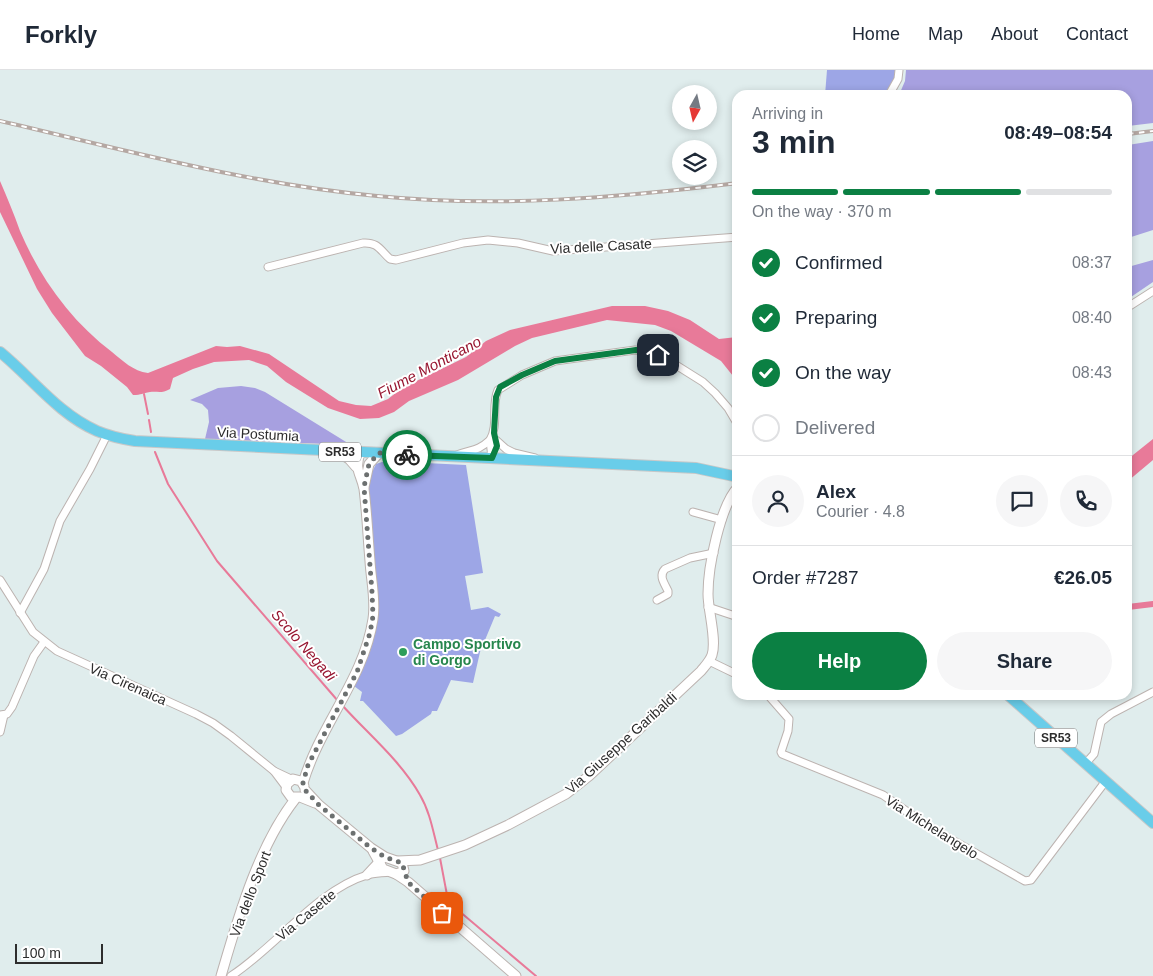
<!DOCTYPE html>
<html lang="en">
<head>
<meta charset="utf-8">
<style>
  :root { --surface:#fff; --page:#f6f6f7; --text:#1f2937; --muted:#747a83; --line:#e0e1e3; --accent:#0b8043 }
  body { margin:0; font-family:Arial,sans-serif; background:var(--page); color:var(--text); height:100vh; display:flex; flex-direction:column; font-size:19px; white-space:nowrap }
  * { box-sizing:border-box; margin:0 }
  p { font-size:16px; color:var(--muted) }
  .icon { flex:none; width:28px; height:28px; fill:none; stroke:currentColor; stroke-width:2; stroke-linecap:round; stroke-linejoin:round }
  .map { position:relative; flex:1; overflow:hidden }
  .details { position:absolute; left:732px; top:20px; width:400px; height:610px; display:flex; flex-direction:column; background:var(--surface); border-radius:15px; box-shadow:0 2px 8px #0003 }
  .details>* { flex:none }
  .needle { width:32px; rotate:188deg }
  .buttons { position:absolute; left:672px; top:15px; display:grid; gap:10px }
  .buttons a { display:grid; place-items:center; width:45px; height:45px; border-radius:50%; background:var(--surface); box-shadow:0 2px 8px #0003; font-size:25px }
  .scale { position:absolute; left:15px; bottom:12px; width:88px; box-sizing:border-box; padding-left:5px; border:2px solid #2d2d2d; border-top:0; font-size:14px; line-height:18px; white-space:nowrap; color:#2d2d2d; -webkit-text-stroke:4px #fff; paint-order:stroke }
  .pin { position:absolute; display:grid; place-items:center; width:42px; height:42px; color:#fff; margin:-21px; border-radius:10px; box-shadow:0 2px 8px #0006 }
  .courier { position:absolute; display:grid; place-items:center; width:50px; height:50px; margin:-25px; border:4px solid #0b8043; border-radius:50%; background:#fff; color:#222; box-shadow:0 1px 6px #0007 }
  .summary em { font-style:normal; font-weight:800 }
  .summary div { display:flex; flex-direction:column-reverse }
  .summary { display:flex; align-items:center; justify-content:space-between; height:85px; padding:0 20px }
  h1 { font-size:32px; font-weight:800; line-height:38px }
  .bar { display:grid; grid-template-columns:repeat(4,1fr); gap:8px 5px; align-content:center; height:60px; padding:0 20px }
  .bar i { height:6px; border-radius:4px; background:var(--line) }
  .bar .on { background:var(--accent) }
  .bar p { grid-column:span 4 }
  .line { display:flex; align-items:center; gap:12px; padding:0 20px; border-top:1px solid var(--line) }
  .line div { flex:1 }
  .round { display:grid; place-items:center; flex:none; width:52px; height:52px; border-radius:26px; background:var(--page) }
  ol { padding:0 20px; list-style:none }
  li { display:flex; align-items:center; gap:15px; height:55px }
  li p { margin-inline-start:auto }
  li .icon { padding:5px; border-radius:50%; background:var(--accent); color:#fff; stroke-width:4 }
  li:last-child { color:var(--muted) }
  li i { width:28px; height:28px; border:2px solid var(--line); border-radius:50% }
  .action { display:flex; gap:10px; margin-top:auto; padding:10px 20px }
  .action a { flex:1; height:58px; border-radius:30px; background:var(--accent); color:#fff; font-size:20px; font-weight:800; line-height:58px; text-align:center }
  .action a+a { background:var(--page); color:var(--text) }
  header { display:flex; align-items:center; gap:30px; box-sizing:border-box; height:70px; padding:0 25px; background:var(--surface); border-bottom:1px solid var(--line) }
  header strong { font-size:24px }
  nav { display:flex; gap:28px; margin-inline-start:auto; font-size:18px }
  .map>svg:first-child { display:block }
  .green { fill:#a7a0e0 }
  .pitch { fill:#9da6e6 }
  .water { fill:#e87a99 }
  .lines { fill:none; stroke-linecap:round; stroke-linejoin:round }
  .stream { stroke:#e87a99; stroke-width:2 }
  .canal { stroke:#e87a99; stroke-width:6 }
  .minor-casing { stroke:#bcb3b0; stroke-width:9 }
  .tertiary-casing { stroke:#bcb3b0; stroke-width:11 }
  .primary-casing { stroke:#c8c8c8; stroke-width:12 }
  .minor { stroke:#fff; stroke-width:7 }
  .tertiary { stroke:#fff; stroke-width:9 }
  .primary { stroke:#69cde9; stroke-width:10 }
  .rail-casing { stroke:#b5a8a3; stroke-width:4 }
  .rail { stroke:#fff; stroke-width:2; stroke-dasharray:5.5; stroke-linecap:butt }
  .done { stroke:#6c7070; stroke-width:5; stroke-dasharray:0 9 }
  .route { stroke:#0b8043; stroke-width:6 }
  .leisure-dot { fill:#2e9e5b; stroke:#fff; stroke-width:2 }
  .labels { text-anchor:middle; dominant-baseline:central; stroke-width:4; stroke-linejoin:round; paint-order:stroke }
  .shield { fill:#fff; stroke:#6c6c6c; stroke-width:1 }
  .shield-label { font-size:12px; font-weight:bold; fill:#2d2d2d }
  .street-label { font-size:14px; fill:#2d2d2d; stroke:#fff }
  .leisure-label { font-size:14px; font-weight:bold; fill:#27864d; stroke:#fff; text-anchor:start }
  .water-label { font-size:15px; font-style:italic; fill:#971630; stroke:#fff }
</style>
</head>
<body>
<header>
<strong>Forkly</strong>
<nav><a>Home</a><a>Map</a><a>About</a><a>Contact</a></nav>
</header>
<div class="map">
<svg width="1153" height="906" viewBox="0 0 1153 906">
  <rect width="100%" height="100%" fill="#e0eded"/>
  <!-- green -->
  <g class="green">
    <path d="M906,0H1153V53L1128,56V25H899L905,11Z"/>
    <path d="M1153,71V160L1128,168V75Z"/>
    <path d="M1153,190V212L1128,229V197Z"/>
    <path d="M241,316L255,318L265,322L351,375L205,369L209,352L208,340L202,334L190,330L218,318Z"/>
  </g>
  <!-- pitch -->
  <g class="pitch">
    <path d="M827,0H895C895,12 891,17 883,25H825Z"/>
    <path d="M385,391L466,395L483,503L465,506L471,540L488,537L501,544L499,547L495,546L480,582L473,613L451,610L437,641H432L431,644L402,664L396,666L363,631H360L362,622L354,616L370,577V445L368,410L376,394Z"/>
  </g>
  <!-- water -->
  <g class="water">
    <path d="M0,111C7,127 14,144 20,161C40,208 71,251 112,282C123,291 133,301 148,303L216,276L227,277L240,276L269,284L339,331L356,335L371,336L388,329L402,318L466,287L486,271L510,260L612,236H645L668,241L690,250L719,269L737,267V274L734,277L737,281V311L721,291L671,261L655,255L607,250L532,268L515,276L458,310L409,331L394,342L379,348L360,349L328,338L286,312L267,296L249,290L214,292L193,299L173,308L170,319C161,324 158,321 150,322C142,323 142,325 133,325L127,317L101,296L85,286L52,243L37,219L0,142Z"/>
    <path d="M1153,369V390L1128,411V389Z"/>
  </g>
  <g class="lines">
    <!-- stream -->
    <g class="stream">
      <path d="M144,324L148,344"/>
      <path d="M149,350L151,362"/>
      <path d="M155,382L168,414L217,491L338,631"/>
      <path d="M342,635C368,664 401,691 420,725C430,742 433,761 438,780"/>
      <path d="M440,788L447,825L459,841L536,906"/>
    </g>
    <!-- canal -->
    <path class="canal" d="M1128,537L1153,534"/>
    <!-- minor casing -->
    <g class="minor-casing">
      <g id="minor">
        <path d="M889,25L898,9L899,0"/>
        <path d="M268,197L363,173C378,172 380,180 390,189L396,190L463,173L488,170L518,173L553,181L738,167"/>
        <path d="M1128,237L1153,221"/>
        <path d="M496,370L506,379L514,383L535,388"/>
        <path d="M457,385C471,379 477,382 490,370"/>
        <path d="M492,388L490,370C499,355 491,335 498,320L522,305L555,291L635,280L649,282L668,290L703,312L715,323L728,338L738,355"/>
        <path d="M693,442L722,450"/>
        <path d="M0,510L33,562L57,581L196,644L213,653L231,666L274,701"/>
        <path d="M657,530L668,524V521C665,514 658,506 665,499L690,488L714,483"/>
        <path d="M708,537L738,547"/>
        <path d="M20,543L44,499L60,451L90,399L107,365"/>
        <path d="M709,591L738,605"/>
        <path d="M768,625L789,649L788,661L781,682L782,684L883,725L931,758L1025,811L1031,810L1105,712"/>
        <path d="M0,645L7,644L12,637L34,586L44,572"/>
        <path d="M0,662L4,645"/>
        <path d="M1085,694L1094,684L1101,652L1111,644L1153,622"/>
        <path d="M286,717L274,701L291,709"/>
        <path d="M231,906C275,878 317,820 367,805C373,803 382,803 389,802"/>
      </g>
    </g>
    <!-- tertiary casing -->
    <g class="tertiary-casing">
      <g id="tertiary">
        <path d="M338,382L349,389L356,397"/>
        <path d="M364,417L369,394L379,383"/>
        <path d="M303,713C320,655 364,609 373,549C376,530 371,510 370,491C368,468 367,443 364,419C361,403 354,401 360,383"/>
        <path d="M304,716L301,711L293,709L287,714L286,720L291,727H300L315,733"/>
        <path d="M305,720L319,735L371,778L385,787L402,793L404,801"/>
        <path d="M373,781L383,799L396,804L402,802"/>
        <path d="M398,791L420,790L465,775L508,755L566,724L589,706L701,601C705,596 710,591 712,585C717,570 708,541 708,524C708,497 720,436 738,417"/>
        <path d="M396,804L408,812L516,906"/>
        <path d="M367,805L381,790"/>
        <path d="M221,906C238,848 258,776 296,728"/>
      </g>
    </g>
    <!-- primary casing -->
    <g class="primary-casing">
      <g id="primary">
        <path d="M0,282C32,308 58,344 97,361C109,366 122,369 135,371L696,398L738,407"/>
        <path d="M1008,625L1153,753"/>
      </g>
    </g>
    <!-- minor -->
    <use href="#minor" class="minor"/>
    <!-- tertiary -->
    <use href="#tertiary" class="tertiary"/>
    <!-- primary -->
    <use href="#primary" class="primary"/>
    <!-- rail casing -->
    <g class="rail-casing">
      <g id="rail">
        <path d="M0,51C125,80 249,114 377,126C499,138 616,128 738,113"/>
        <path d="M1128,64L1153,61"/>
      </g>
    </g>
    <!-- rail -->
    <use href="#rail" class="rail"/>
  </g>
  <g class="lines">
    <!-- done -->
    <path class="done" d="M407,385L379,383L369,394L364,417L372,522L373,546L370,563L357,602L308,695L303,713L305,720L319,735L371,778L385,787L402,793L408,812L442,843"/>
    <!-- route -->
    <path class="route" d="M407,385L492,388L497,376L494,363L496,327L500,317L522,305L555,291L636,280L649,282L658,285"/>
  </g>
  <!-- markers -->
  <circle class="leisure-dot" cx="403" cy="582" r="5"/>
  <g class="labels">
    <!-- shield labels -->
    <g class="shield">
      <rect x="319" y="372.5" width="42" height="19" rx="4"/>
      <rect x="1035" y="658.5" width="42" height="19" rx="4"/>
    </g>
    <g class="shield-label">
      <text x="340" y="382">SR53</text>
      <text x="1056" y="668">SR53</text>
    </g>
    <!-- street labels -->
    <g class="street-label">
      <text transform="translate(601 176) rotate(-3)">Via delle Casate</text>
      <text transform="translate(258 364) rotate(3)">Via Postumia</text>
      <text transform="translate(128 614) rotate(24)">Via Cirenaica</text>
      <text transform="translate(621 673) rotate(-42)">Via Giuseppe Garibaldi</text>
      <text transform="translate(932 757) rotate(32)">Via Michelangelo</text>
      <text transform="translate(250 824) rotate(-69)">Via dello Sport</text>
      <text transform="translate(306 845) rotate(-39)">Via Casette</text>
    </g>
    <!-- leisure labels -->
    <g class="leisure-label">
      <text x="413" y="574">Campo Sportivo<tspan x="413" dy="16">di Gorgo</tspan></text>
    </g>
    <!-- water labels -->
    <g class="water-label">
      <text transform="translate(429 297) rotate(-28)">Fiume Monticano</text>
      <text transform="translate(304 575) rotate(49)">Scolo Negadi</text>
    </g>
  </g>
</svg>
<div class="buttons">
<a><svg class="needle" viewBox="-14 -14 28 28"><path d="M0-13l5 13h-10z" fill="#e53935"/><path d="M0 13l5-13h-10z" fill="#747a83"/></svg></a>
<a><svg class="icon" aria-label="layers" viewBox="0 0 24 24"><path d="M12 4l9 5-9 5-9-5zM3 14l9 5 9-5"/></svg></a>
</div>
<div class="scale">100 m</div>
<div class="pin" style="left:442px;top:843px;background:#ea580c"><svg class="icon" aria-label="bag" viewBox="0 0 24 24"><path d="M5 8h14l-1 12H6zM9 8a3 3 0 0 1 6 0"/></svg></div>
<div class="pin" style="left:658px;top:285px;background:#1f2937"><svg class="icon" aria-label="home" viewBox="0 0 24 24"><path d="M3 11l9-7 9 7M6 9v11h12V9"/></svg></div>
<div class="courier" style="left:407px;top:385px"><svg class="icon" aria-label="bike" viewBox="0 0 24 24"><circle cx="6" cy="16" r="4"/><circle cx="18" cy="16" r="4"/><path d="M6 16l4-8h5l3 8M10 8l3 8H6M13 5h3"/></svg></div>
<section class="details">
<div class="summary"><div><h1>3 min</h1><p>Arriving in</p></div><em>08:49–08:54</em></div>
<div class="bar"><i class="on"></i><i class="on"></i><i class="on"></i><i></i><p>On the way · 370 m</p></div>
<ol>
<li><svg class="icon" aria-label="check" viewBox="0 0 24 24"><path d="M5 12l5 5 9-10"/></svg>Confirmed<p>08:37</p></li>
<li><svg class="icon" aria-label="check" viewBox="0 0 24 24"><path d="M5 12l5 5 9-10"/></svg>Preparing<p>08:40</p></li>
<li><svg class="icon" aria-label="check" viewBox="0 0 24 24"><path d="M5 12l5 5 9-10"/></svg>On the way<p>08:43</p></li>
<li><i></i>Delivered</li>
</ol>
<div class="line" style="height:90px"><a class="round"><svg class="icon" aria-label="person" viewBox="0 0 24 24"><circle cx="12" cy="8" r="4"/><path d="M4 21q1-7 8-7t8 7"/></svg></a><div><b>Alex</b><p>Courier · 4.8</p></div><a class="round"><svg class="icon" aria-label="chat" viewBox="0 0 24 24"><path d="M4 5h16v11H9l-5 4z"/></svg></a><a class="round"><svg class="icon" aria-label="phone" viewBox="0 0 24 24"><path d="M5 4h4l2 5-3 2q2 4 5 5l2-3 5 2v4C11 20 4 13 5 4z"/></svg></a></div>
<div class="line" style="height:65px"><div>Order #7287</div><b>€26.05</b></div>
<div class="action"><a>Help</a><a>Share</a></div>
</section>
</div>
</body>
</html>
